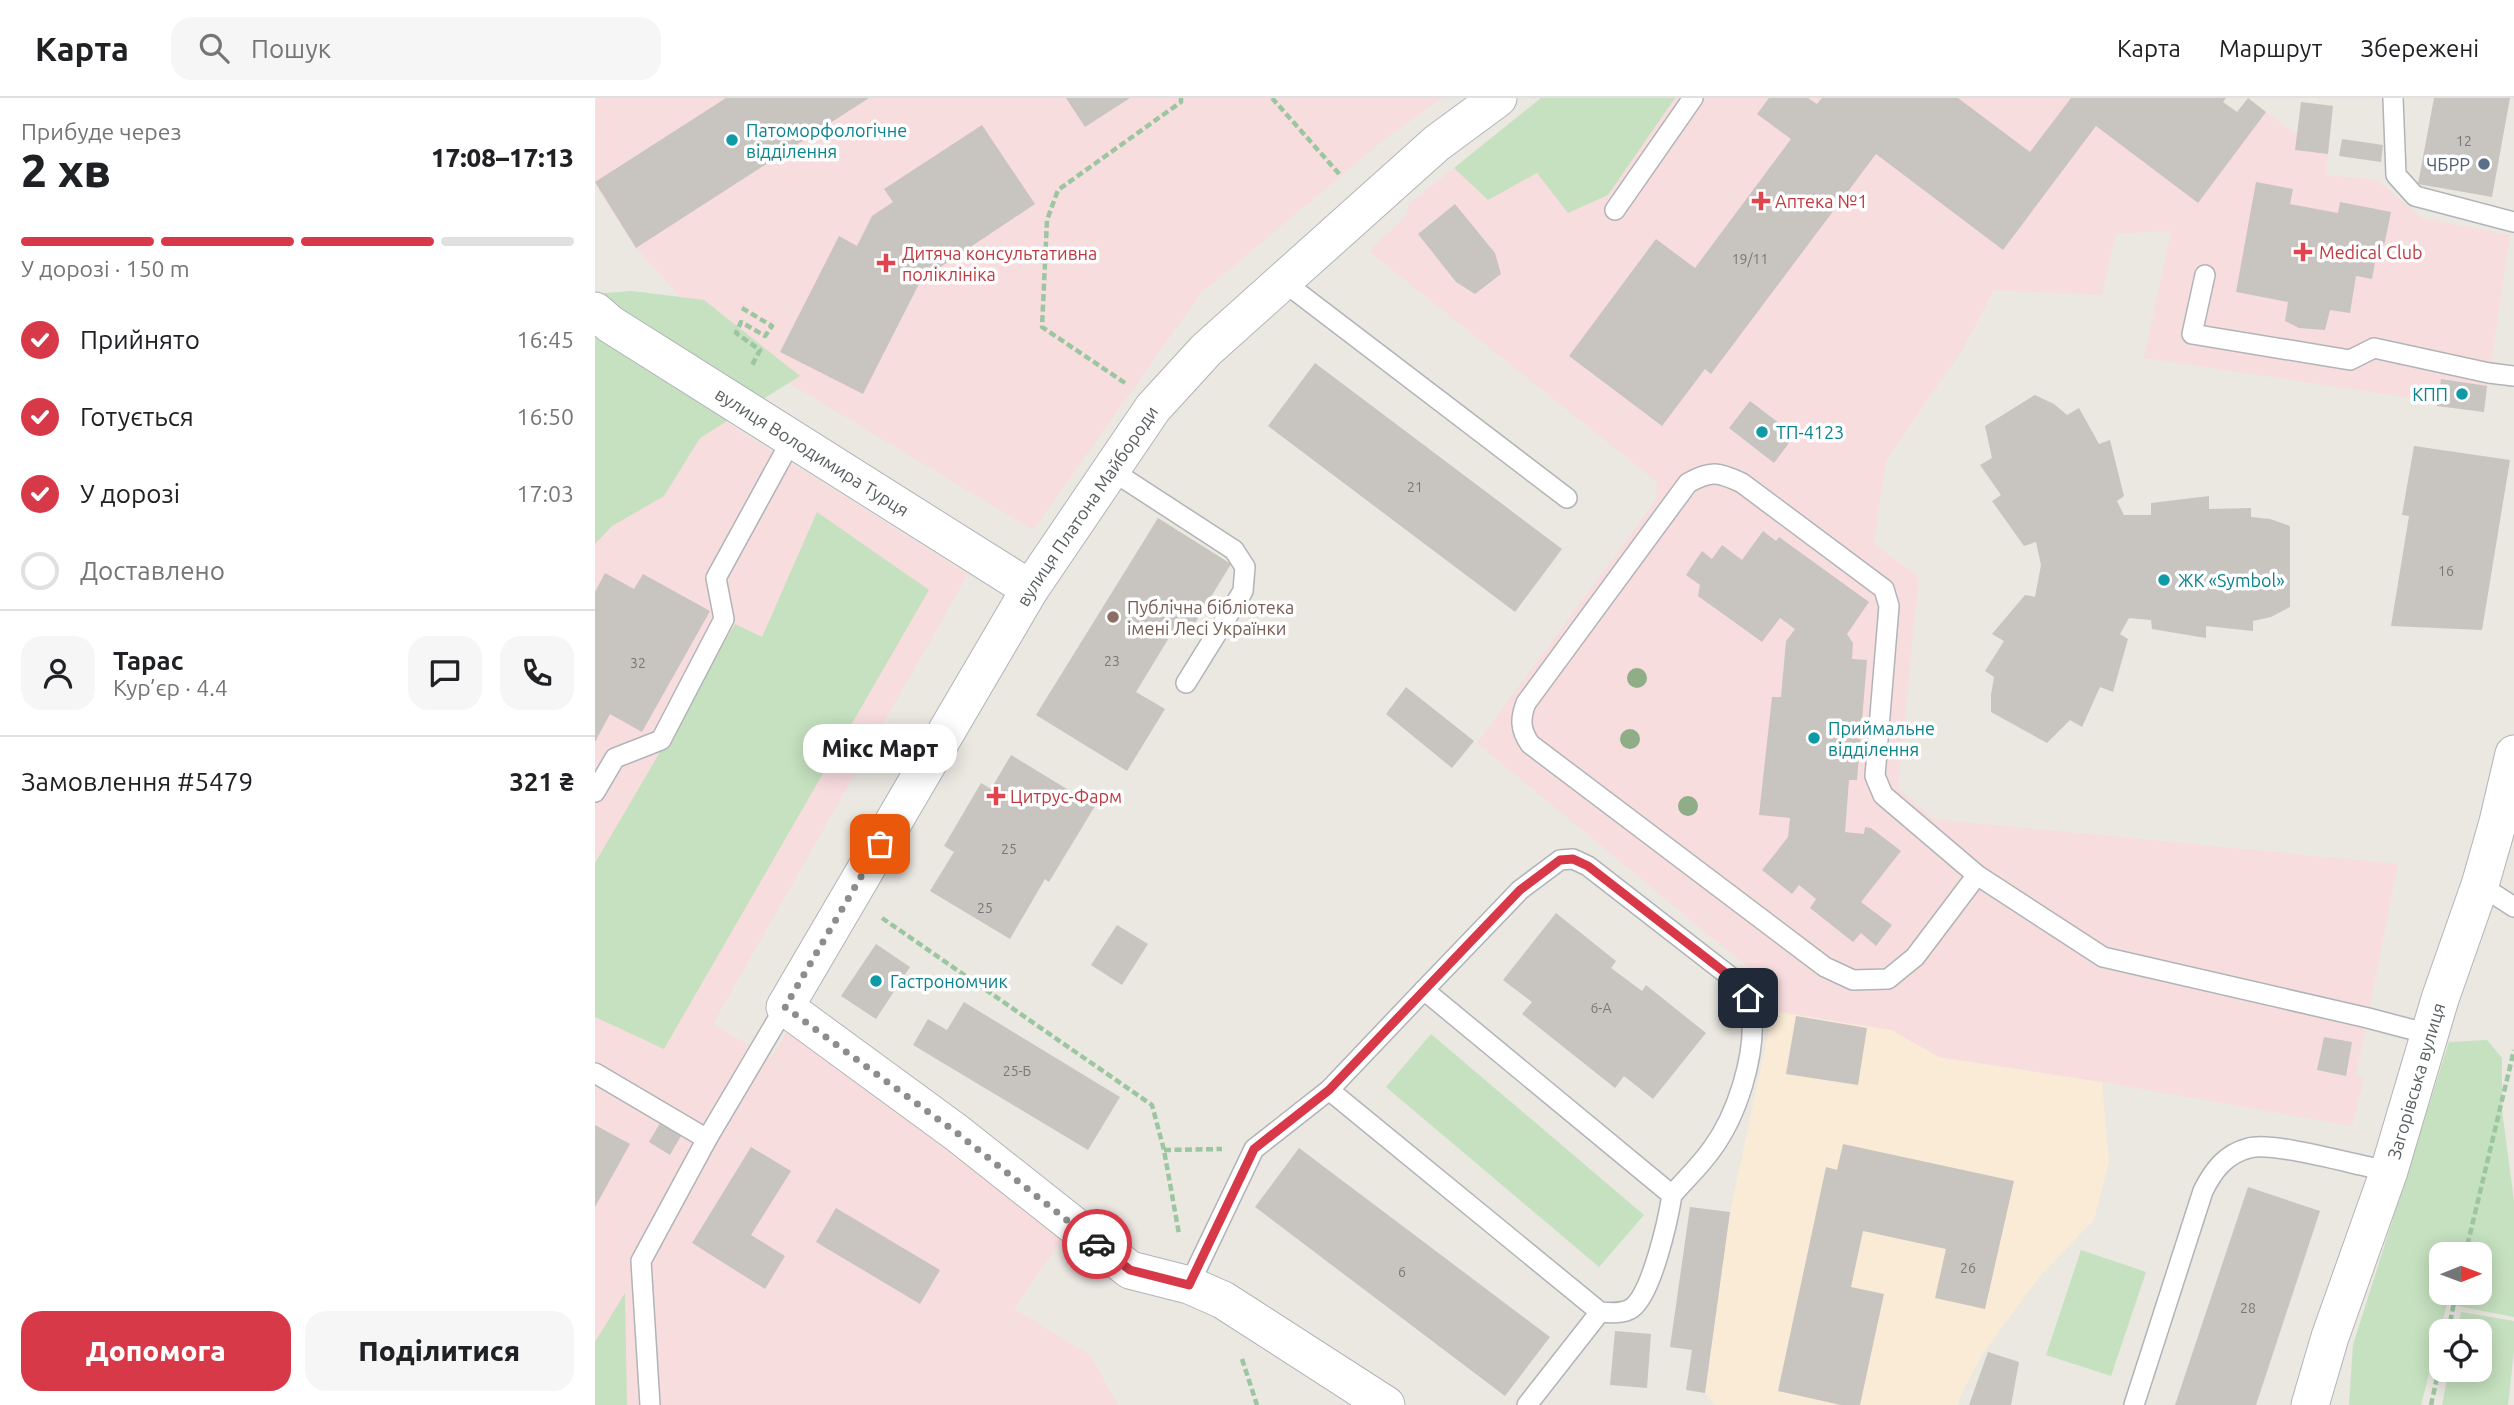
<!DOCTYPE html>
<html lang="uk">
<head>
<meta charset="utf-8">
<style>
  :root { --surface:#fff; --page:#f6f6f6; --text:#202124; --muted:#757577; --line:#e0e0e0; --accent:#d83949 }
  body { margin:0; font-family:Ubuntu,sans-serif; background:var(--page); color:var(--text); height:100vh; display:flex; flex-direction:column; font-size:26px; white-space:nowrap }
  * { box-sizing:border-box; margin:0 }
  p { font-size:23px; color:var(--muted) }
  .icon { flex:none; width:38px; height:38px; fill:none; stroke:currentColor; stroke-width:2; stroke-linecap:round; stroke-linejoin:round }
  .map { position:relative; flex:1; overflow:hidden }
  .side { display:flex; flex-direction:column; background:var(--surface); width:595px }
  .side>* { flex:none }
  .needle { width:46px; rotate:89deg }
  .fabs { position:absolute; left:1834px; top:1144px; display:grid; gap:14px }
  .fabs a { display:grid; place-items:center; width:63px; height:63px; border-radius:14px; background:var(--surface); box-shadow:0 4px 18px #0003; font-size:35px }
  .pin { position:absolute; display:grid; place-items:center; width:60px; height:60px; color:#fff; margin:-30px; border-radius:14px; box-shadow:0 4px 10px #0006 }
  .courier { position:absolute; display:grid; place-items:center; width:70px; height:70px; margin:-35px; border:5px solid #d83949; border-radius:50%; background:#fff; color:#222; box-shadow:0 2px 9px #0007 }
  .bubble { position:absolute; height:49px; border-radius:21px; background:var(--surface); box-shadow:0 4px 18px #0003; font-size:23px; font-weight:800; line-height:49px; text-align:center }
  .overview em { font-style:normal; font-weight:800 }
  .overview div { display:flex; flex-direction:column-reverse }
  .overview { display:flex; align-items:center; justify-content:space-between; height:119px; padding:0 21px }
  h1 { font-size:46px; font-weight:800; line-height:52px }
  .bar { display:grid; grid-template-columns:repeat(4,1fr); gap:10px 7px; align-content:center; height:84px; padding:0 21px }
  .bar i { height:9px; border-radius:5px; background:var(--line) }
  .bar .on { background:var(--accent) }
  .bar p { grid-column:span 4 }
  .line { display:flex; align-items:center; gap:18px; padding:0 21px; border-top:2px solid var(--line) }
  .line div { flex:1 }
  .round { display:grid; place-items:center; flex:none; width:74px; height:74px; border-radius:21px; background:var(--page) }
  ol { padding:0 21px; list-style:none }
  li { display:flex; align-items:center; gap:21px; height:77px }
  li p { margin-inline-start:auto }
  li .icon { padding:7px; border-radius:50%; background:var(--accent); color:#fff; stroke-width:4 }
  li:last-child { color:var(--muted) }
  li i { width:38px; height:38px; border:4px solid var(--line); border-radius:50% }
  .primary-button { display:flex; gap:14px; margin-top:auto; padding:14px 21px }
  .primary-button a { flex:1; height:80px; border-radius:21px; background:var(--accent); color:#fff; font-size:28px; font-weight:800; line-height:80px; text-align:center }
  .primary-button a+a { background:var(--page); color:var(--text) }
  header { display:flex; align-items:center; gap:42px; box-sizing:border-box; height:98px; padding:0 35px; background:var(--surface); border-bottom:2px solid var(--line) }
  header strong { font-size:33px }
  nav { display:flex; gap:38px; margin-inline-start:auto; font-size:24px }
  .search { width:490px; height:63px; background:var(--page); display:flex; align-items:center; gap:18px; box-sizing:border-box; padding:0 24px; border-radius:21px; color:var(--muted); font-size:26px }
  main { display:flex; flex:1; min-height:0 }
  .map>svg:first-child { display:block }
  .commercial { fill:#faebd6 }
  .medical { fill:#f8dddf }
  .green { fill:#c5e1bf; fill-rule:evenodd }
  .building { fill:#c8c4c0 }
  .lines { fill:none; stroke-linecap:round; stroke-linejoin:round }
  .service-casing { stroke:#b1b4b7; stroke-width:22 }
  .minor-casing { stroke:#b1b4b7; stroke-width:39 }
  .path { stroke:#9cc6a0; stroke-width:4.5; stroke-dasharray:7 3.5; stroke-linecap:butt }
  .service { stroke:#fff; stroke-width:19 }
  .minor { stroke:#fff; stroke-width:37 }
  .tree { fill:#8fad86 }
  .done { stroke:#8c8e8d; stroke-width:7; stroke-dasharray:0 12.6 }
  .route { stroke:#d83949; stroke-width:9 }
  .culture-dot { fill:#0f9aa8; stroke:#fff; stroke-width:2.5 }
  .service-dot { fill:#5c6f8a; stroke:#fff; stroke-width:2.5 }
  .health-dot { fill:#e0444e; stroke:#fff; stroke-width:2.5 }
  .education-dot { fill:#8d6e63; stroke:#fff; stroke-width:2.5 }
  .labels { text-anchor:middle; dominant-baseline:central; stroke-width:7; stroke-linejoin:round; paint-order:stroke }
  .number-label { font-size:14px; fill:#757878 }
  .culture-label { font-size:18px; fill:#0d838f; stroke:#fff; text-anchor:start }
  .service-label { font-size:18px; fill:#4e5e75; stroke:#fff; text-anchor:end }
  .health-label { font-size:18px; fill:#be3a42; stroke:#fff; text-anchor:start }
  .street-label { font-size:18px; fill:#595e60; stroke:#fff }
  .education-label { font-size:18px; fill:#785e54; stroke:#fff; text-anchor:start }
</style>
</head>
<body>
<header>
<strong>Карта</strong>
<div class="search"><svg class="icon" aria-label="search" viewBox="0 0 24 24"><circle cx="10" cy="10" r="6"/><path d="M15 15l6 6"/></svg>Пошук</div>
<nav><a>Карта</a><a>Маршрут</a><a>Збережені</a></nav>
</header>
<main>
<section class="side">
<div class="overview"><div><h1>2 хв</h1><p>Прибуде через</p></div><em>17:08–17:13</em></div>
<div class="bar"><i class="on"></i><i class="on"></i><i class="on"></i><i></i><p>У дорозі · 150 m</p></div>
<ol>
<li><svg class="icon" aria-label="check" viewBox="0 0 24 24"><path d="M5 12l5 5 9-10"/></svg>Прийнято<p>16:45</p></li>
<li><svg class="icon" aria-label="check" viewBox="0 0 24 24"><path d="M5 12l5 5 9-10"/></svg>Готується<p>16:50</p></li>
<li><svg class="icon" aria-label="check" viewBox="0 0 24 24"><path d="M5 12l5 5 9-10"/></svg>У дорозі<p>17:03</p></li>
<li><i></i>Доставлено</li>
</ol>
<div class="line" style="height:126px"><a class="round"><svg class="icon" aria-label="person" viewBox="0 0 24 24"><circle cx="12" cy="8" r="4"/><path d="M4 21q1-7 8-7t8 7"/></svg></a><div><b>Тарас</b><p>Кур’єр · 4.4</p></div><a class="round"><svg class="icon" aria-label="chat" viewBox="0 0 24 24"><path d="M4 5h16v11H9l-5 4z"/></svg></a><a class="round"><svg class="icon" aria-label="phone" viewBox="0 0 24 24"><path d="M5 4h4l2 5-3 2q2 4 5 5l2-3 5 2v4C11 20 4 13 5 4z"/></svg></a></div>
<div class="line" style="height:91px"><div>Замовлення #5479</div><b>321 ₴</b></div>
<div class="primary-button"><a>Допомога</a><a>Поділитися</a></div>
</section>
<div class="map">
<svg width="1919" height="1307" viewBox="0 0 1919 1307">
  <rect width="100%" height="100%" fill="#ebe7e1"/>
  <!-- commercial -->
  <path class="commercial" d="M1178,913L1297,932L1344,959L1507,984L1514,1064L1499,1122L1446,1177L1387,1257L1367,1295L1363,1307H1120L1110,1295L1135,1114Z"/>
  <!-- medical -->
  <g class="medical">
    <path d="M1,0H847L790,41L606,195L438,432L126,244L41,150L0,87Z"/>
    <path d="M946,0H1631L1628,4L1642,14L1653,0L1688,27L1733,56L1731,77L1782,82L1827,120L1915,137L1889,314L1842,308V304L1549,260L1576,133L1521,136L1507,197L1399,192L1369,249L1291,363L1279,446L1324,479L1303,690L1339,721L1803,766L1761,978L1769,981L1757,1028L1507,984L1344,959L1296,932L1178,913L1183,894L882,645L1061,402L1062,384L774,153L811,118L814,106Z"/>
    <path d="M0,242L373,476L118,926L176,960L197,925L470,1137L419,1211L495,1257L523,1307H0Z"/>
  </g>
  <!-- green -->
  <g class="green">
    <path d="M946,0H1080L1013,97L973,115L942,75L893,102L859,70Z"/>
    <path d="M37,193L109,202L205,278L105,340L69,398L17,428L0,446V196Z"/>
    <path d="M222,414L334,492L69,951L0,919V765L140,526L167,539Z"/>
    <path d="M836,936L1049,1117L1004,1169L791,989Z"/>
    <path d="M1892,942L1907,960V1012L1919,1103V1219L1852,1206L1826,1307H1754L1758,1247L1854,944ZM1846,1157H1885V1195H1846Z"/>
    <path d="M1486,1152L1551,1174L1516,1278L1451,1257Z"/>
    <path d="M30,1195L32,1307H0V1244Z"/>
    <path d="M1866,1214L1919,1223V1253L1913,1307H1847L1854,1272H1885V1234H1862Z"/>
  </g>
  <!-- building -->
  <g class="building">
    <path d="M131,0H274L41,150L0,84Z"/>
    <path d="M471,0H535L490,29Z"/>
    <path d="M1174,0H1213L1222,6L1227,0H1363L1435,54L1476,0H1631L1628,4L1642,14L1653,0L1671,14L1603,105L1501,28L1408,152L1281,56L1116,276L1110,271L1067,328L974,258L1061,141L1100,170L1196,41L1162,16Z"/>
    <path d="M1839,0H1915L1897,99L1823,86Z"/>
    <path d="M1706,4L1738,8L1733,56L1700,52Z"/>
    <path d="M387,27L440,106L326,182L268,296L185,254L244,138L262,148L277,118L298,104L289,91Z"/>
    <path d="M1747,41L1788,47L1786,64L1744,58Z"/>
    <path d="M1661,84L1698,91L1695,106L1743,115L1745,104L1796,114L1789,148L1783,147L1777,181L1761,178L1755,215L1735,212L1730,232L1704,230L1690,223L1693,204L1641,194Z"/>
    <path d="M860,106L900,155L906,176L880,196L861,184L823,136Z"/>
    <path d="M720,265L967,451L920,514L673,328Z"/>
    <path d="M1846,281L1892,288L1889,314L1842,308Z"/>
    <path d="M1440,297L1459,306L1472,317L1484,310L1504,346L1515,342L1529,398L1522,403L1529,417H1556V405L1614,398V411L1656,410V419L1675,421L1695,428V509L1676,519L1658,523V533L1611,528V540L1557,531L1556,522L1534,520L1525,536L1533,541L1518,594L1505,589L1487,629L1475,622L1452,645L1396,614V597L1399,579L1390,573L1409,543L1397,536L1430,497L1440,499L1446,467L1441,444L1429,448L1397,403L1406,397L1385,367L1397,360L1390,328Z"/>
    <path d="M1155,303L1200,337L1179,365L1134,330Z"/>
    <path d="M1819,348L1915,362L1887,532L1796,528L1814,418L1807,417Z"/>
    <path d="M563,420L636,466L595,533L583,525L541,594L570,611L532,673L441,617Z"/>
    <path d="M1168,433L1181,443L1184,439L1274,504L1252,536L1258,545L1257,561L1272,562L1262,682H1254L1250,734L1269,736L1270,729L1276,730L1306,753L1266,804L1297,827L1281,848L1266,835L1258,844L1215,810L1221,801L1204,787L1197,796L1167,772L1193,739L1195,720L1164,717L1177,599H1186L1191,543L1200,531L1185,520L1167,544L1103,498L1105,487L1091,477L1107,453L1117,461L1127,447L1147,462Z"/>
    <path d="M10,475L39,491L48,476L115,513L47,634L15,616L0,644V494Z"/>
    <path d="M811,589L879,643L857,670L791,616Z"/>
    <path d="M416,657L500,708L454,784L450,781L415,841L335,793L359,754L349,748L386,685L396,691Z"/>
    <path d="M961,815L1021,863L1016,870L1047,893L1051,887L1111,935L1058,1001L1029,978L1020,990L927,916L937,904L908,882Z"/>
    <path d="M522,827L553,846L527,887L496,867Z"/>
    <path d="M281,846L315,869L281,921L246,898Z"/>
    <path d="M369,904L525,999L493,1052L318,947L333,921L352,932Z"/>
    <path d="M1201,918L1272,930L1263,987L1191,976Z"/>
    <path d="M1729,939L1757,944L1751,978L1722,972Z"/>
    <path d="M65,1025L86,1038L75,1057L54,1044Z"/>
    <path d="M0,1027L35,1046L0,1109Z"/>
    <path d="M1248,1046L1419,1083L1390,1211L1340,1200L1351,1151L1268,1133L1256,1189L1289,1196L1265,1307H1246L1183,1293L1231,1069L1242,1072Z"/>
    <path d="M156,1049L196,1073L156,1137L190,1158L170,1191L97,1145Z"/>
    <path d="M704,1050L955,1239L910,1298L660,1109Z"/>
    <path d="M1653,1089L1725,1113L1661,1307H1580Z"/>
    <path d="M1095,1109L1135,1114L1110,1295L1091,1292L1097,1252L1075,1249Z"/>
    <path d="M241,1110L345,1172L325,1206L221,1144Z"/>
    <path d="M1020,1233L1056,1236L1052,1290L1015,1287Z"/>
    <path d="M1393,1254L1424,1264L1416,1307H1374Z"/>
  </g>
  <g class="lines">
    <!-- service casing -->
    <g class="service-casing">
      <g id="service">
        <path d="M1798,0L1801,77L1820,98L1919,124"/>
        <path d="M1020,112L1098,0"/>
        <path d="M1610,177L1597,236L1755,262L1779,250L1894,275L1919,278"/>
        <path d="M689,184L972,400"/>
        <path d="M516,372L639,452L650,469L648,493L591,585"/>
        <path d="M0,694L20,660L66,642L129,521L121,480L197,341"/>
        <path d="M1382,777L1288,697L1280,678L1294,508L1289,491L1147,385C1124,374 1116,372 1093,385L931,605C925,621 925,631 935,646L1230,869L1258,882L1293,881L1320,859L1382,777L1508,859L1773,920L1834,936"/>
        <path d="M1885,787L1919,809"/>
        <path d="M0,975L112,1041"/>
        <path d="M734,992L1005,1214C1016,1215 1028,1216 1037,1210C1057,1195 1073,1122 1077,1097L829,892L925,792L965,762L978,761L993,768L1146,887C1151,896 1157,906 1157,917C1160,960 1142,1017 1117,1051C1105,1068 1090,1082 1077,1097"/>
        <path d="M594,1187L659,1051L734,992L829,892"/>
        <path d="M55,1307L46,1163L112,1041L190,909"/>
        <path d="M932,1307L1005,1214"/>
        <path d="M1539,1307L1608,1093C1618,1073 1630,1056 1654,1050C1679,1043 1763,1068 1794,1073"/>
      </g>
    </g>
    <!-- minor casing -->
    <g class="minor-casing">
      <g id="minor">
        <path id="s1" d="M0,213L15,226L435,491"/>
        <path id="s2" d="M791,1307L628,1202L594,1187L535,1172L362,1035L190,909L435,491L558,310L611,252L842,45L903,0"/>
        <path id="s3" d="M1715,1307L1735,1239L1794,1073L1845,901L1885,787L1903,724L1919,656"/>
      </g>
    </g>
    <!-- path -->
    <g class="path">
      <path d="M677,0L746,78"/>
      <path d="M147,210L177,228L170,238L146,224L141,235L165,252L156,269"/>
      <path d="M530,285L447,229L452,122L463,92L586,4V0"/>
      <path d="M287,820L557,1007L569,1052L584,1136"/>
      <path d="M569,1052L627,1051"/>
      <path d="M1870,1157L1919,952"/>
      <path d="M1853,1234L1861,1195"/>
      <path d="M647,1261L662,1307"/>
      <path d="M1836,1307L1846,1261"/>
    </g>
    <!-- service -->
    <use href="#service" class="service"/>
    <!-- minor -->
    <use href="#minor" class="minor"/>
  </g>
  <!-- trees -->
  <g class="tree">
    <circle cx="1042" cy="580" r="10"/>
    <circle cx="1035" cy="641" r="10"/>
    <circle cx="1093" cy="708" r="10"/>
  </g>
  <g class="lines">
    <!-- done -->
    <path class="done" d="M285,746L190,909L362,1035L502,1146"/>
    <!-- route -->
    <path class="route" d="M502,1146L535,1172L594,1187L659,1051L734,992L925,792L965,762L978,761L993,768L1146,887L1153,900"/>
  </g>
  <!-- markers -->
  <g class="culture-dot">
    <circle cx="137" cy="42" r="7"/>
    <circle cx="1867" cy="296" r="7"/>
    <circle cx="1167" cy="334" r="7"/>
    <circle cx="1569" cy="482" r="7"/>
    <circle cx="1219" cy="640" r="7"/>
    <circle cx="281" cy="883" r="7"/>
  </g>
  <circle class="service-dot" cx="1889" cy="66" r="7"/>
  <g class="health-dot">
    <path d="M1162.5 92.5h7v7h7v7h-7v7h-7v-7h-7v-7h7z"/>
    <path d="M1704.5 143.5h7v7h7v7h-7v7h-7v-7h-7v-7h7z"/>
    <path d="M287.5 154.5h7v7h7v7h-7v7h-7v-7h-7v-7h7z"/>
    <path d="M397.5 687.5h7v7h7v7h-7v7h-7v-7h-7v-7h7z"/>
  </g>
  <circle class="education-dot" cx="518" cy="519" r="7"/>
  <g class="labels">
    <!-- number labels -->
    <g class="number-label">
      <text x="1869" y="43">12</text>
      <text x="1155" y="161">19/11</text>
      <text x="820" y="389">21</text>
      <text x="1851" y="473">16</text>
      <text x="517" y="563">23</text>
      <text x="43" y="565">32</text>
      <text x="414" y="751">25</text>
      <text x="390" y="810">25</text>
      <text x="1006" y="910">6-А</text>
      <text x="422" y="973">25-Б</text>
      <text x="1373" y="1170">26</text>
      <text x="807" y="1174">6</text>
      <text x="1653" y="1210">28</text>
    </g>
    <!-- culture labels -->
    <g class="culture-label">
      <text x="151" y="32">Патоморфологічне<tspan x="151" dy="21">відділення</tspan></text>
      <text x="1853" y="296" text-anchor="end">КПП</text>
      <text x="1181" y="334">ТП-4123</text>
      <text x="1583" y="482">ЖК «Symbol»</text>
      <text x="1233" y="630">Приймальне<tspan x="1233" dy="21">відділення</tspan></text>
      <text x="295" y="883">Гастрономчик</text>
    </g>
    <!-- service labels -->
    <g class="service-label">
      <text x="1875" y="66">ЧБРР</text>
    </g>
    <!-- health labels -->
    <g class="health-label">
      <text x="1180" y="103">Аптека №1</text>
      <text x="1724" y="154">Medical Club</text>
      <text x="307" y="155">Дитяча консультативна<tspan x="307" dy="21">поліклініка</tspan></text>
      <text x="415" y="698">Цитрус-Фарм</text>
    </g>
    <!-- street labels -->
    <g class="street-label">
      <text stroke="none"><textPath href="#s1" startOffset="259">вулиця Володимира Турця</textPath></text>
      <text stroke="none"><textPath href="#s2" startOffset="1311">вулиця Платона Майбороди</textPath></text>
      <text stroke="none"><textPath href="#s3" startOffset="341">Загорівська вулиця</textPath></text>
    </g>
    <!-- education labels -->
    <g class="education-label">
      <text x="532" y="509">Публічна бібліотека<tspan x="532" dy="21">імені Лесі Українки</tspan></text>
    </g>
  </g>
</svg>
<div class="fabs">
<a><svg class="needle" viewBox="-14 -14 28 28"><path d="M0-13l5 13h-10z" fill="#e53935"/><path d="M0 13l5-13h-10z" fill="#757577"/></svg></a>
<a><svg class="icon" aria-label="locate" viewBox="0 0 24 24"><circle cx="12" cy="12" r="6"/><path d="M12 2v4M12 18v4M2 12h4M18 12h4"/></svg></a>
</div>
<div class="pin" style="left:285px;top:746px;background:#ea580c"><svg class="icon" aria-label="bag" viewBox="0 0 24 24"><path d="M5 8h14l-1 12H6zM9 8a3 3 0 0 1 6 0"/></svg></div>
<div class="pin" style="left:1153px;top:900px;background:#1f2937"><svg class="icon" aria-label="home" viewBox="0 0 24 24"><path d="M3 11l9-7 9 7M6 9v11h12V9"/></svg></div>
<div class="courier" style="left:502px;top:1146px"><svg class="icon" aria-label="car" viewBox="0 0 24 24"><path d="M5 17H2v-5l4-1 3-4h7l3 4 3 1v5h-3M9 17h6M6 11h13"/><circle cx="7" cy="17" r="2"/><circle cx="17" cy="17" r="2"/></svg></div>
<div class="bubble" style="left:208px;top:626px;width:154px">Мікс Март</div>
</div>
</main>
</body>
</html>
